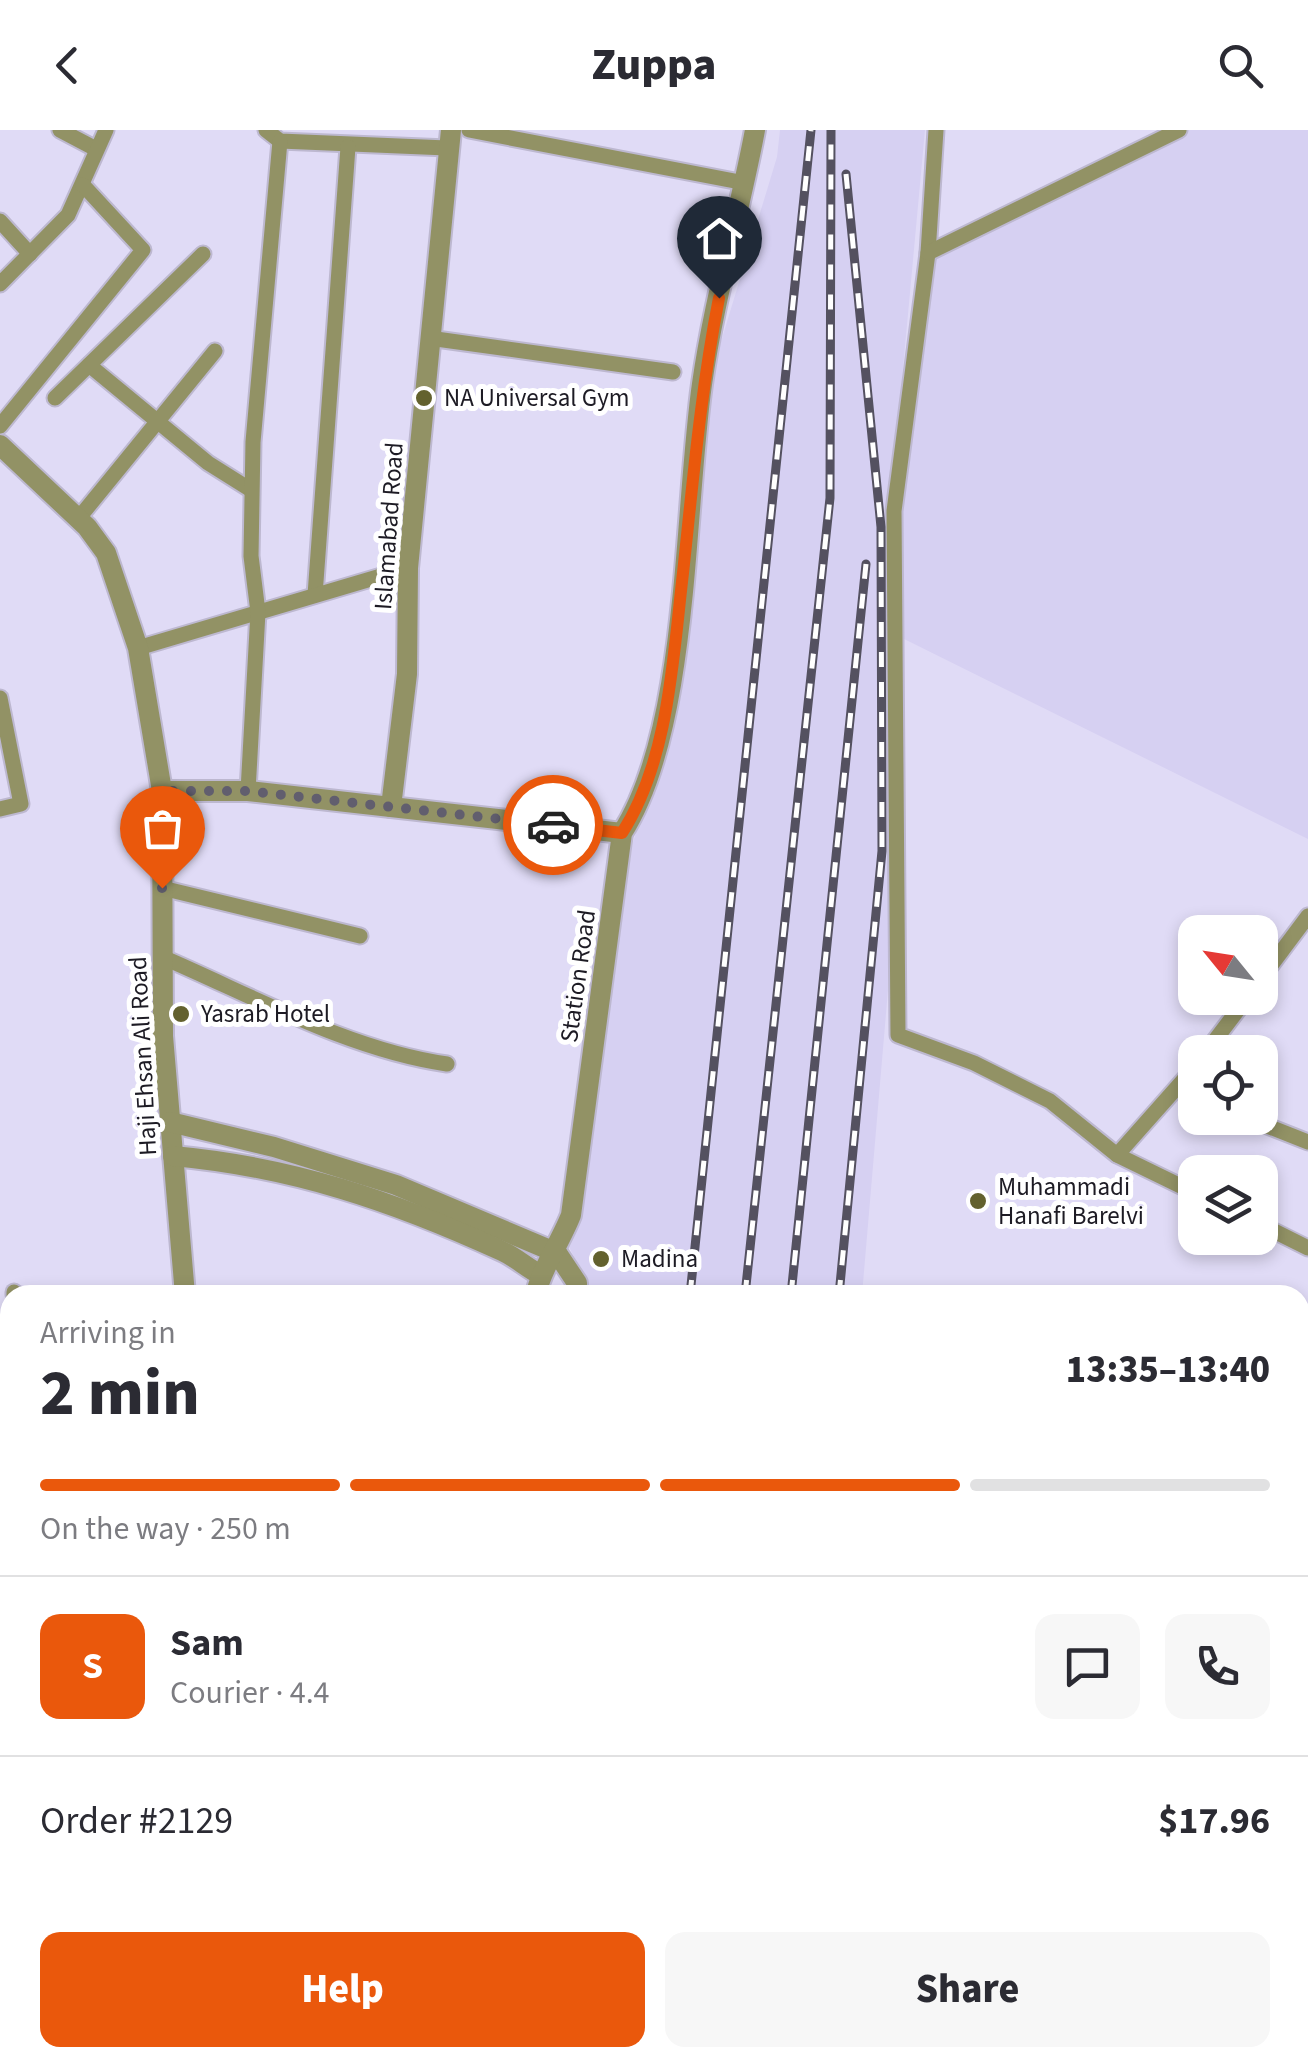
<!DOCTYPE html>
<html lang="en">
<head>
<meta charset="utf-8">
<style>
  :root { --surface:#fff; --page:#f7f7f7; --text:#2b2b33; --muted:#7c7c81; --line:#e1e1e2; --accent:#ea580c }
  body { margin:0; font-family:"Source Sans 3",sans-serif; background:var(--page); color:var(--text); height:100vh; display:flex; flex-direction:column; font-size:38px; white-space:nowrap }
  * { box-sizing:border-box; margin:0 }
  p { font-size:32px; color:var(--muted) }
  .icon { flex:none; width:55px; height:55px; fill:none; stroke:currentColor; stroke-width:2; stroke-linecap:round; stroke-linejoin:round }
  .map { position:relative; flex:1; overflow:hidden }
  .side { position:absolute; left:0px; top:1155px; width:1310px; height:782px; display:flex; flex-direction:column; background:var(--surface); border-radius:30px 30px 0 0; box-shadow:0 5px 15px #0003 }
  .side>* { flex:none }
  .needle { width:65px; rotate:300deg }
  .controls { position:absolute; left:1178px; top:785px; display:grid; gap:20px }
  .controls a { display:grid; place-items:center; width:100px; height:100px; border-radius:20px; background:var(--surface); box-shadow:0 5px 15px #0003; font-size:50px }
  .pin { position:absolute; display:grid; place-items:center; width:85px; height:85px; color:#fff; margin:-102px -42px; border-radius:50% 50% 50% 0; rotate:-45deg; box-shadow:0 0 10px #0007 }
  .pin .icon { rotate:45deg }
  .courier { position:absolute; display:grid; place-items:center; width:100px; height:100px; margin:-50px; border:8px solid #ea580c; border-radius:50%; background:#fff; color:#222; box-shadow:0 2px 12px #0007 }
  .head em { font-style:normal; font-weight:800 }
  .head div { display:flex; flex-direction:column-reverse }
  .head { display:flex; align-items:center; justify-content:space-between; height:170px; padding:0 40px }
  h1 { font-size:65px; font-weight:800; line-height:75px }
  .bar { display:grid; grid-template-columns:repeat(4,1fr); gap:15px 10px; align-content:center; height:120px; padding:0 40px }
  .bar i { height:12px; border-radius:8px; background:var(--line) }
  .bar .on { background:var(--accent) }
  .bar p { grid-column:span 4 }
  .line { display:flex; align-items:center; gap:25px; padding:0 40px; border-top:2px solid var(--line) }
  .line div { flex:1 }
  .round { display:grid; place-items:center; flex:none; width:105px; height:105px; border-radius:20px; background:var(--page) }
  .cta { display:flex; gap:20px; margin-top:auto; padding:20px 40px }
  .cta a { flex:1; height:115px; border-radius:20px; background:var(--accent); color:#fff; font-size:40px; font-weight:800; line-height:115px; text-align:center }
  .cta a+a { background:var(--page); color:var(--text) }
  header { display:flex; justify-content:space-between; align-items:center; height:130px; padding:0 40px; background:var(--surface); font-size:45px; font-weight:800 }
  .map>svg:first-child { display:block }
  .built { fill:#d6d0f2 }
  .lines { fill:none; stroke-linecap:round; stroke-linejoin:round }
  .minor-casing { stroke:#bdb8d0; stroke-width:19 }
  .tertiary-casing { stroke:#bdb8d0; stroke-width:24 }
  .minor { stroke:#929265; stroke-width:15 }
  .tertiary { stroke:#929265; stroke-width:20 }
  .rail-casing { stroke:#545160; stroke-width:9 }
  .rail { stroke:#fff; stroke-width:5; stroke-dasharray:15; stroke-linecap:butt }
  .done { stroke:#615e6e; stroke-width:10; stroke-dasharray:0 18 }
  .route { stroke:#ea580c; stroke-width:12 }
  .poi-dot { fill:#63612e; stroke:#fff; stroke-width:4 }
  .labels { text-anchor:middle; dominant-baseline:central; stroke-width:10; stroke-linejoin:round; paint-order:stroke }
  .poi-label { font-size:25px; fill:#1d1b24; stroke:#fff; text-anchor:start }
  .street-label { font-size:25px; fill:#1d1b24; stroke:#fff }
</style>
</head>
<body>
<header><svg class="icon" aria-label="back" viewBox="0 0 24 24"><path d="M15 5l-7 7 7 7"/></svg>Zuppa<svg class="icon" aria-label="search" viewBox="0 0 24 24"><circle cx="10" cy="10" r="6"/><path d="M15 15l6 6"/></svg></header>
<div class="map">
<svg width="1308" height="1937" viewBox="0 0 1308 1937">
  <rect width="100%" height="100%" fill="#e0dbf6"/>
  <!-- built -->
  <g class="built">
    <path d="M780,0H925L889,390L888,860L862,1165H588L589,1157L569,1117L633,712L668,605L716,228L777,27Z"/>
    <path d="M1171,0H1308V709L892,503L894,381L928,123Z"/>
    <path d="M1308,1836V1937H993L995,1928H1300V1837Z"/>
    <path d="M577,1928H758L756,1937H576Z"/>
  </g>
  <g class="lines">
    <!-- minor casing -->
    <g class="minor-casing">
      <g id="minor">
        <path d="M60,0L96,19"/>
        <path d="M266,0L280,11L447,18"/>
        <path d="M469,0L745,53"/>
        <path d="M936,0L928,123L894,381L898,905L974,933L1050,971L1117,1025L1195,1063"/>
        <path d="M0,91L30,124"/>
        <path d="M928,123L1179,0"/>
        <path d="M0,154L68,85L106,0"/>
        <path d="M429,208L673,242"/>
        <path d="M89,235L208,333L251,360"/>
        <path d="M55,268L203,124"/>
        <path d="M0,296L143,120L83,55"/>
        <path d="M78,389L215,221"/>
        <path d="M315,465L348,17"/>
        <path d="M138,518L408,438"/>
        <path d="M0,568L21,674L0,679"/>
        <path d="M248,661L258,482L251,426L253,312L280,11"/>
        <path d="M162,758L360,806"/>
        <path d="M162,827C253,866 349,920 447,934"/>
        <path d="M1260,850L1308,786"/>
        <path d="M1206,922L1247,868"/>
        <path d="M1247,988L1308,1012"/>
        <path d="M1117,1025L1195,937"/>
        <path d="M1260,1094L1308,1118"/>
        <path d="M14,1165V1162"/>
        <path d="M10,1234V1256"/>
        <path d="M10,1306V1352"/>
        <path d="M0,1404H10"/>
        <path d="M1300,1523L1308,1521"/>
        <path d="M1300,1591L1308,1599"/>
        <path d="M1300,1629L1308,1628"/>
        <path d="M1300,1830L1308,1829"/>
        <path d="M0,1841L10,1826"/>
        <path d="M0,1917L10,1902"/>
        <path d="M1300,1919L1308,1918"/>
        <path d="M94,1928L100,1937"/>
        <path d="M982,1930L1044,1928"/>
        <path d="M0,1932L4,1937"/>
        <path d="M385,1937L386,1928"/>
      </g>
    </g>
    <!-- tertiary casing -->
    <g class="tertiary-casing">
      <g id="tertiary">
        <path d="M0,315L87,397L106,423L138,518L162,661L163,906L185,1165"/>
        <path d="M162,661H248L622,703"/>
        <path d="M391,677L407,544L408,438L451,0"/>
        <path d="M170,992L274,1017L396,1055L557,1123"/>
        <path d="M173,1026C293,1037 393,1071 502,1121C517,1128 527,1138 541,1145"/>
        <path d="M557,1123L577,1153V1165"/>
        <path d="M536,1165C539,1143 562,1109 571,1085L622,703C689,599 684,380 702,254C714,169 739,85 755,0"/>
        <path d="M1300,1355L1308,1352"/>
        <path d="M0,1737L10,1733"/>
        <path d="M0,1752L10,1749"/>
        <path d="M834,1937L835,1928"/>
      </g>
    </g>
    <!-- minor -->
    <use href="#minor" class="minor"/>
    <!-- tertiary -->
    <use href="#tertiary" class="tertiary"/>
    <!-- rail casing -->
    <g class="rail-casing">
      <g id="rail">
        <path d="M690,1165L811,0"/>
        <path d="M745,1165L830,368L831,0"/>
        <path d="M791,1165L866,434"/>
        <path d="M839,1165L882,721L881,397L846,44"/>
        <path d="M609,1937L610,1928"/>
        <path d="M625,1937L626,1928"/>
        <path d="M667,1937L668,1928"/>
        <path d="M710,1937L712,1928"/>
        <path d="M738,1937L740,1928"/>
      </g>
    </g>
    <!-- rail -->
    <use href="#rail" class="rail"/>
  </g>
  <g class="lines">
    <!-- done -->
    <path class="done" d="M162,758V661H248L553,695"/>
    <!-- route -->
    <path class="route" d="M553,695L622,703C669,630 673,527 683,443C693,350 701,259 719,168"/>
  </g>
  <!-- markers -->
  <g class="poi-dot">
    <circle cx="424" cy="268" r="10"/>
    <circle cx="181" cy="884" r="10"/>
    <circle cx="978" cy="1071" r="10"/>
    <circle cx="601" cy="1129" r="10"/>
  </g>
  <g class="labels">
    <!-- poi labels -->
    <g class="poi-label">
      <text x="444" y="268">NA Universal Gym</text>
      <text x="201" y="884">Yasrab Hotel</text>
      <text x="998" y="1057">Muhammadi<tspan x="998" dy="29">Hanafi Barelvi</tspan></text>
      <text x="621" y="1129">Madina</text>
    </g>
    <!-- street labels -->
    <g class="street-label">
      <text transform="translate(389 396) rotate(-86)">Islamabad Road</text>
      <text transform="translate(578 846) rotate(-82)">Station Road</text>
      <text transform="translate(143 926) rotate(-93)">Haji Ehsan Ali Road</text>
    </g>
  </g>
</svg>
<div class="controls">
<a><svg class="needle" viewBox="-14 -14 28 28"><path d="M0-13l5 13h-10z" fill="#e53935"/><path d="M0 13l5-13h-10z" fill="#7c7c81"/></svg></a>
<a><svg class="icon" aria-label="locate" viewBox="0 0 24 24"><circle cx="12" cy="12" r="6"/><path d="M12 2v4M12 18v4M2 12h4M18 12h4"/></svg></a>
<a><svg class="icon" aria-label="layers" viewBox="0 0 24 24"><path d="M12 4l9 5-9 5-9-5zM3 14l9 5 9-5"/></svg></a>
</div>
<div class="pin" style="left:162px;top:758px;background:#ea580c"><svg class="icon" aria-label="bag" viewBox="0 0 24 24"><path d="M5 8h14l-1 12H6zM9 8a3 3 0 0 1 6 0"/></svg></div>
<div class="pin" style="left:719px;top:168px;background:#1f2937"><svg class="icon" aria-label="home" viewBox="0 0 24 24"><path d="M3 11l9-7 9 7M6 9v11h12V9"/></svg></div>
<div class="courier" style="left:553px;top:695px"><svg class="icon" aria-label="car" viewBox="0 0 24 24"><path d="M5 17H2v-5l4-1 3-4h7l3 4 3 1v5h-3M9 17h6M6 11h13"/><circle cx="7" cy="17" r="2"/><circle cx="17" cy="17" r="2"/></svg></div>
<section class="side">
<div class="head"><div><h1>2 min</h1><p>Arriving in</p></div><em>13:35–13:40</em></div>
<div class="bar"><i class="on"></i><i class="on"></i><i class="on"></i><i></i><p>On the way · 250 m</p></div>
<div class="line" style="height:180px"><b class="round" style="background:var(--accent);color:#fff">S</b><div><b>Sam</b><p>Courier · 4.4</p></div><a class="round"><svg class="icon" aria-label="chat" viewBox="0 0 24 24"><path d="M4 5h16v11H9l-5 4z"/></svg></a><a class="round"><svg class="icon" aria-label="phone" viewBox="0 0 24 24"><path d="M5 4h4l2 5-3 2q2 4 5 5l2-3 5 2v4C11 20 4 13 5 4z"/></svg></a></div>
<div class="line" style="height:130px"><div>Order #2129</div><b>$17.96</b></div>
<div class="cta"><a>Help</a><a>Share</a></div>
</section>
</div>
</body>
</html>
